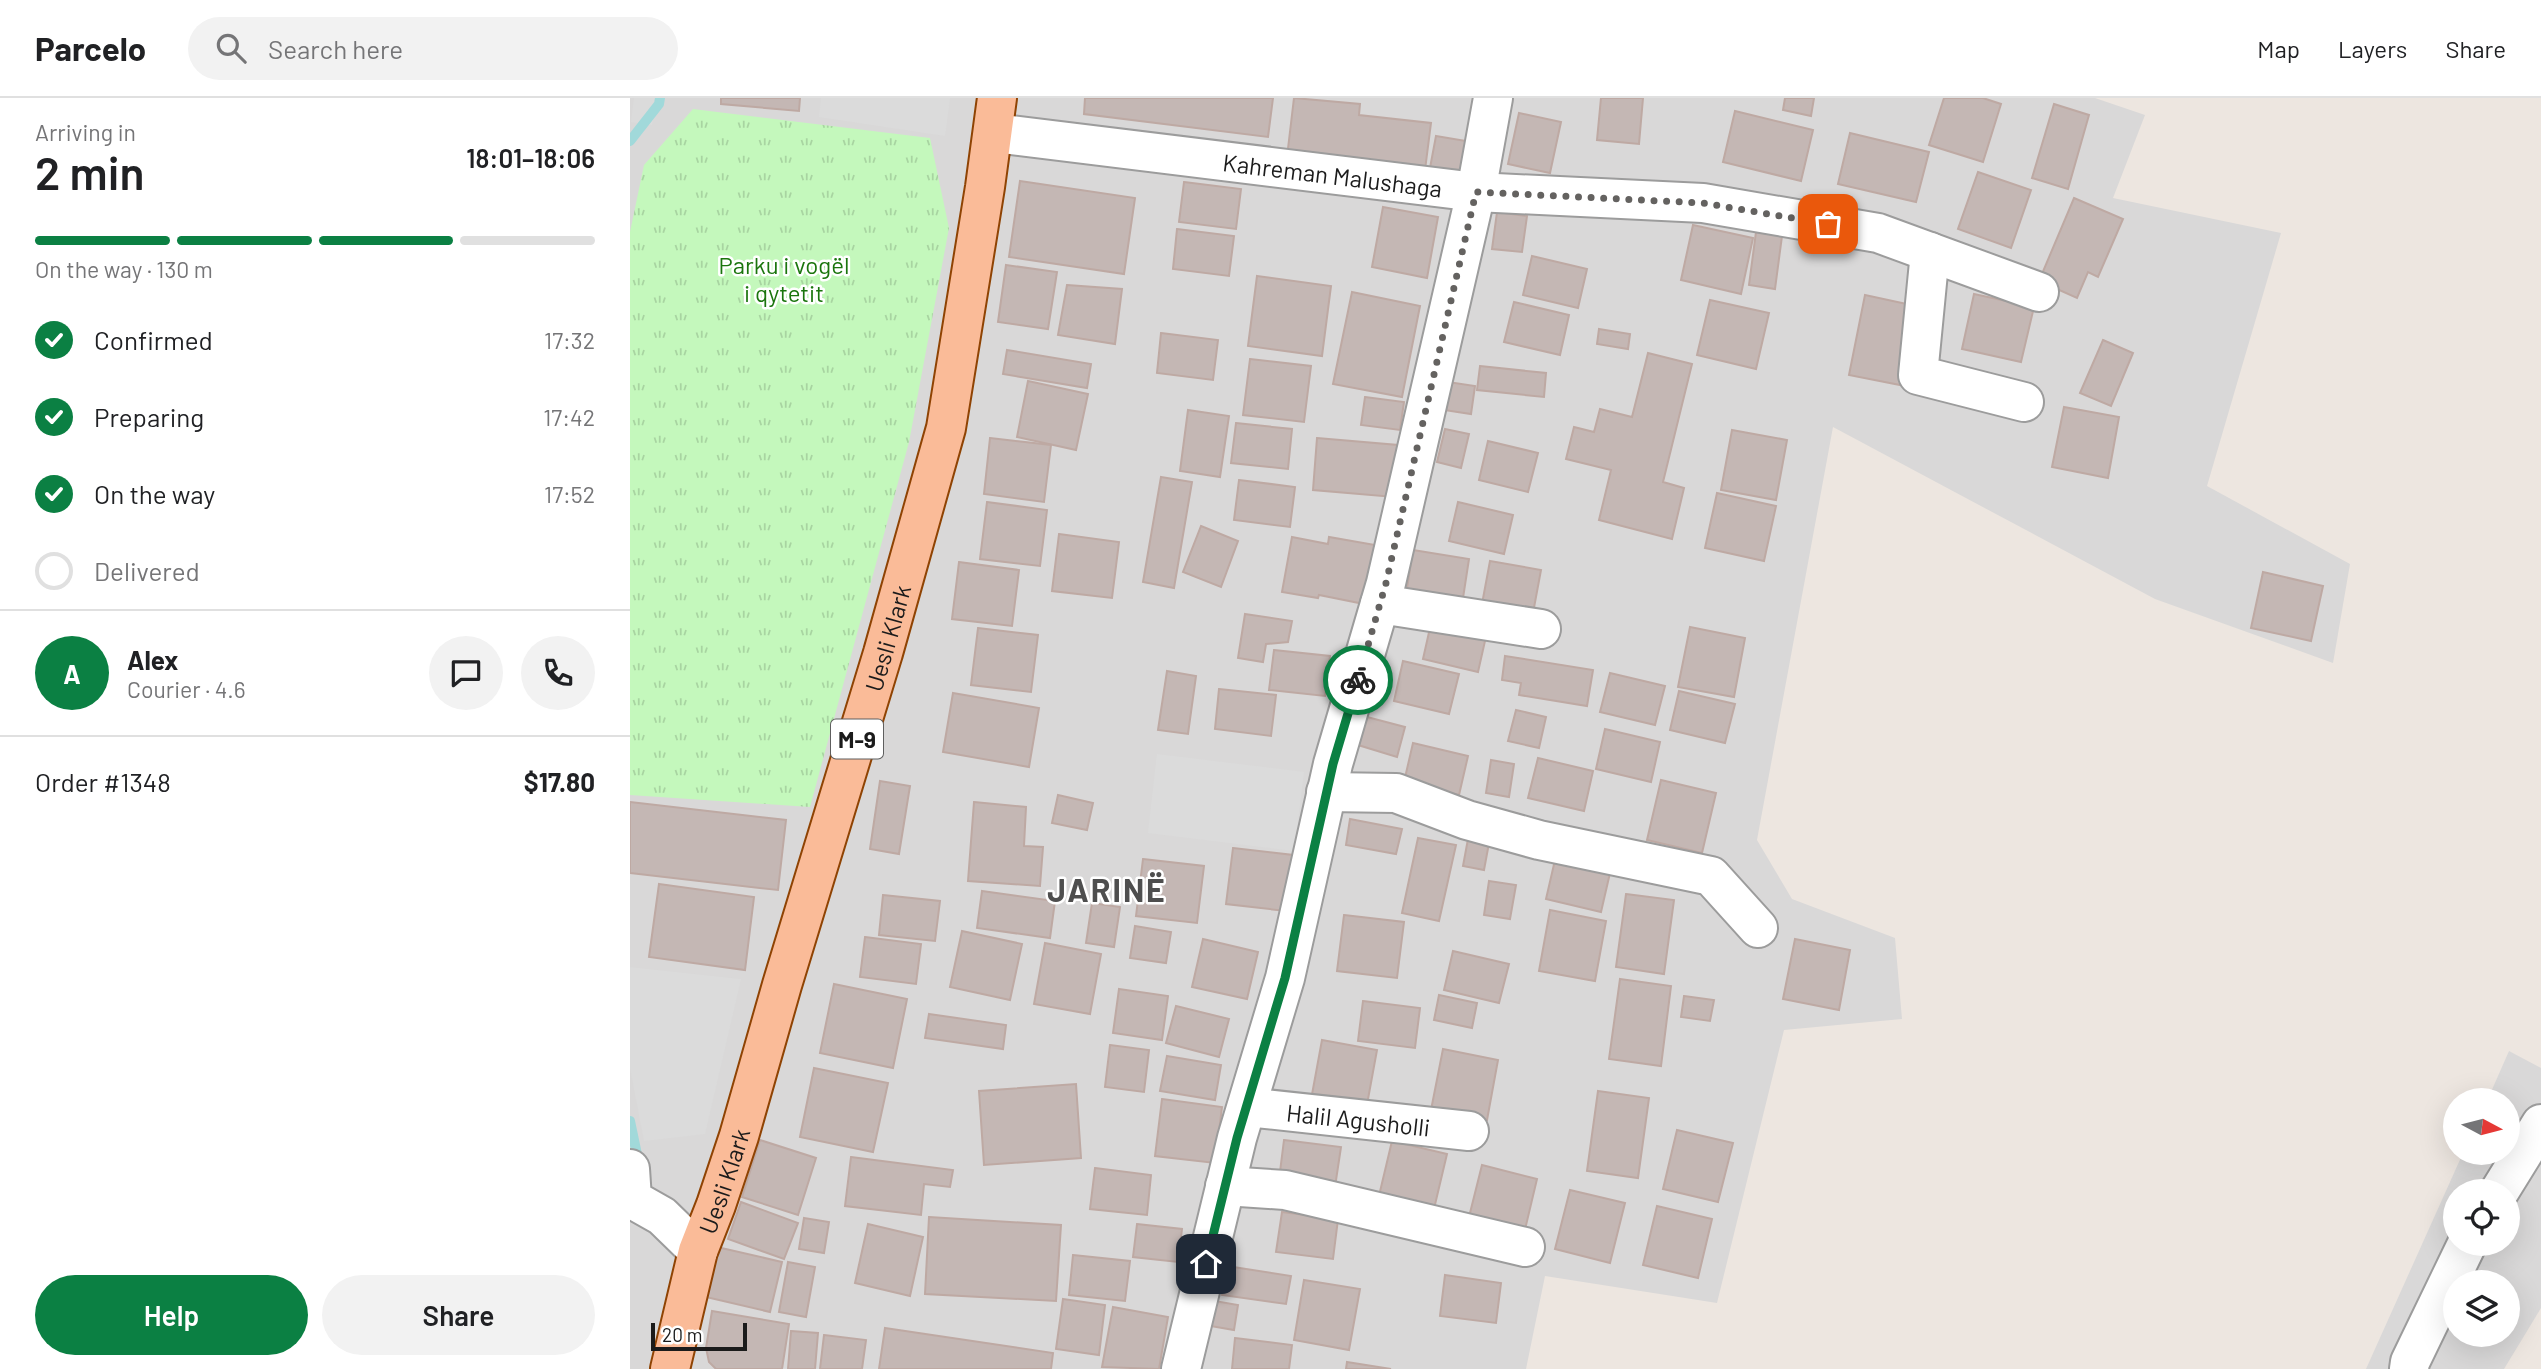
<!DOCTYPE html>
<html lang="en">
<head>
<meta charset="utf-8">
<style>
  :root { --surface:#fff; --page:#f2f2f2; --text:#202124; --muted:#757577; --line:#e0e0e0; --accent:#0b8043 }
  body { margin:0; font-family:Barlow,sans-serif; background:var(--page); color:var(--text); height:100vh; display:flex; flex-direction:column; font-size:26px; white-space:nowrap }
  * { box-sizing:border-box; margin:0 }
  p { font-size:23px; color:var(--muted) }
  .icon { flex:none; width:38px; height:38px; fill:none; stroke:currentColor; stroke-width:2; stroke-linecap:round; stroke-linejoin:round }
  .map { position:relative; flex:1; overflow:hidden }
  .panel { display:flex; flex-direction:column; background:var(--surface); width:630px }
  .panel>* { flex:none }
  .needle { width:46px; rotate:97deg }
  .tools { position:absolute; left:1813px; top:990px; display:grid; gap:14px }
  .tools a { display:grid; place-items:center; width:77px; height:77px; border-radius:50%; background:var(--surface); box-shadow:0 7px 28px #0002; font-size:35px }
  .scale { position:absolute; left:21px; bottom:18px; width:96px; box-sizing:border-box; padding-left:7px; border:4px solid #1b1b1b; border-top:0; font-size:19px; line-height:24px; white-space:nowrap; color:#1b1b1b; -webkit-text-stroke:5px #fff; paint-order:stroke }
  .pin { position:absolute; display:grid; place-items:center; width:60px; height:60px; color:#fff; margin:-30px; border-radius:14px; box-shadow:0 4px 10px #0006 }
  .courier { position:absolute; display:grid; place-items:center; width:70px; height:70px; margin:-35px; border:5px solid #0b8043; border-radius:50%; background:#fff; color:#222; box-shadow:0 2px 9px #0007 }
  .summary em { font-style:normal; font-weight:600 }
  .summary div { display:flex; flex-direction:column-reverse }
  .summary { display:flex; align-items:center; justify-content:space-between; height:119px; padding:0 35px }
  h1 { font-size:46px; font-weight:600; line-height:52px }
  .bar { display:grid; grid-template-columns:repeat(4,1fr); gap:10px 7px; align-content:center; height:84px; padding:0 35px }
  .bar i { height:9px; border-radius:5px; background:var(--line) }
  .bar .selected { background:var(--accent) }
  .bar p { grid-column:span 4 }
  .line { display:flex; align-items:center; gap:18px; padding:0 35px; border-top:2px solid var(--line) }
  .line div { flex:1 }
  .round { display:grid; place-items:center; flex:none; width:74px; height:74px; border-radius:37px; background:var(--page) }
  ol { padding:0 35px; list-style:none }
  li { display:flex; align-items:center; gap:21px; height:77px }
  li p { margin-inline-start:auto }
  li .icon { padding:7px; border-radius:50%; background:var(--accent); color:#fff; stroke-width:4 }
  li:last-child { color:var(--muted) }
  li i { width:38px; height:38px; border:4px solid var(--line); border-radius:50% }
  .button { display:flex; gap:14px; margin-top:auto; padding:14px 35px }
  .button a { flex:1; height:80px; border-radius:42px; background:var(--accent); color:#fff; font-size:28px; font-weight:600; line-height:80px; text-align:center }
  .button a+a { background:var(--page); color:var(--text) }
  header { display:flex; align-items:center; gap:42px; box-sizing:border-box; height:98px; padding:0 35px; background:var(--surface); border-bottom:2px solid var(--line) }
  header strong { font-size:33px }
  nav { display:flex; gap:38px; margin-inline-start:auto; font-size:24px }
  .search { width:490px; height:63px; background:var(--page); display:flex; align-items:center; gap:18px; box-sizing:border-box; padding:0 24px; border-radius:38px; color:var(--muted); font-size:26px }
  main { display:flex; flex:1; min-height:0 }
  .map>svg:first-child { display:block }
  .residential { fill:#d9d8d8; fill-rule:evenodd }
  .park { fill:url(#park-tufts) }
  .parking { fill:#dbdbdb }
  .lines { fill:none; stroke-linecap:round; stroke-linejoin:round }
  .stream { stroke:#a1d9da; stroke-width:10 }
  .building { fill:#c4b7b4; stroke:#bea9a3; stroke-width:2 }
  .minor-casing { stroke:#9c9c9c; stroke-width:42 }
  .major-casing { stroke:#8f4303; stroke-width:42 }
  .minor { stroke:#fff; stroke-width:38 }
  .major { stroke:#fabb98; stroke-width:38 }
  .done { stroke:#646260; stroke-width:7; stroke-dasharray:0 12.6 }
  .route { stroke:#0b8043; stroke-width:9 }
  .labels { text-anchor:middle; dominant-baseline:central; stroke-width:5; stroke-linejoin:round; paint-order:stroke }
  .shield { fill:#fff; stroke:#5f5f5f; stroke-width:2 }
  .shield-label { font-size:23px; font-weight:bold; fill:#1b1b1b }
  .street-label { font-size:24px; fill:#1b1b1b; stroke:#fff }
  .park-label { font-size:24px; fill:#1a750d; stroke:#fff }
  .district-label { font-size:32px; font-weight:bold; letter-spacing:2px; fill:#4e4e4e; stroke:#fff }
</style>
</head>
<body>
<header>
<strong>Parcelo</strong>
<div class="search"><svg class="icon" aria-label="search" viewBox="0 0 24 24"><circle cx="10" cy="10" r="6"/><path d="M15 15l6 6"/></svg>Search here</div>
<nav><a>Map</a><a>Layers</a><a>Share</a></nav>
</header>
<main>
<section class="panel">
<div class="summary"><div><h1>2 min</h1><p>Arriving in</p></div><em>18:01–18:06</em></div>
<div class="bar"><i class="selected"></i><i class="selected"></i><i class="selected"></i><i></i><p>On the way · 130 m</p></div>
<ol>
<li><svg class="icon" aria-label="check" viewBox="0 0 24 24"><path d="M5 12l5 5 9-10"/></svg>Confirmed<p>17:32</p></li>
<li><svg class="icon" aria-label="check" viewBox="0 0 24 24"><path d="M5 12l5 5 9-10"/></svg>Preparing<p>17:42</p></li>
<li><svg class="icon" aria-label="check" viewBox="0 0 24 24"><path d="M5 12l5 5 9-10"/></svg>On the way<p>17:52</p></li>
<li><i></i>Delivered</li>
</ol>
<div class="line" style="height:126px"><b class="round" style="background:var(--accent);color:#fff">A</b><div><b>Alex</b><p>Courier · 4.6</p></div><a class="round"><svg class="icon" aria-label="chat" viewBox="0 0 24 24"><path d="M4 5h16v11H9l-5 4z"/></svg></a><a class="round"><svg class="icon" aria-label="phone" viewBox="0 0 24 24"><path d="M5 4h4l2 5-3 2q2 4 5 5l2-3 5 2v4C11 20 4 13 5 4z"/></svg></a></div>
<div class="line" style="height:91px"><div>Order #1348</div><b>$17.80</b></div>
<div class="button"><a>Help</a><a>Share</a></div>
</section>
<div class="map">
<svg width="1911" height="1271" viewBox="0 0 1911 1271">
  <defs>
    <pattern id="park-tufts" width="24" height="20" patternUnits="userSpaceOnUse" patternTransform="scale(1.75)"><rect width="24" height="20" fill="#c4f8bc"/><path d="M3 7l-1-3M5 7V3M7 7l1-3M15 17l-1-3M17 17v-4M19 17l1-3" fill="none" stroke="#a8d4a1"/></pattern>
  </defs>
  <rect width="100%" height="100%" fill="#ede6e0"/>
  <!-- residential -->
  <g class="residential">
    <path d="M0,0H1465L1515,17L1483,100L1651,135L1577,388L1720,466L1703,565L1525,501L1203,329L1127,742L1162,801L1265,840L1272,921L1154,932L1087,1205L915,1178L896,1271H0Z"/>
    <path d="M1879,953L1911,970V1210L1874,1271H1736L1833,1055H1878V1003H1857ZM1825,1094H1878V1146H1825ZM1825,1185H1878V1237H1825Z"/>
  </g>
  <!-- park -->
  <path class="park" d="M63,11L300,40L319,130L279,344L180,709L0,697V134L14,67Z"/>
  <!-- parking -->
  <g class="parking">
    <path d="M4,0H27L22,27L1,24Z"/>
    <path d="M191,0H320L315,38L189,19Z"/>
    <path d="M527,656L674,674L664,753L518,735Z"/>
    <path d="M0,869L111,881L75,1036L14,1043L0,970Z"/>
  </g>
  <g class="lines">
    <!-- stream -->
    <g class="stream">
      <path d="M0,43L29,6L30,0"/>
      <path d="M0,1023L9,1066"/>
    </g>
  </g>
  <!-- building -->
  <g class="building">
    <path d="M91,0H170L169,13L91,6Z"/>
    <path d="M455,0H643L638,39L454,16Z"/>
    <path d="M664,0L730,6L729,17L801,25L795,72L657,59Z"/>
    <path d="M971,0H1013L1009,46L967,42Z"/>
    <path d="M1155,0H1184L1181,18L1153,12Z"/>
    <path d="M1314,0H1353L1371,6L1353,64L1299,47Z"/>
    <path d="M1424,6L1459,17L1438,91L1402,80Z"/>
    <path d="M1105,13L1183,32L1171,83L1093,64Z"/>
    <path d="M889,15L931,24L920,75L878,66Z"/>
    <path d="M1220,35L1299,54L1286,104L1208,86Z"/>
    <path d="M806,38L848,45L841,76L800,70Z"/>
    <path d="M1348,74L1401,92L1381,150L1328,131Z"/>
    <path d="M390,83L505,100L494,176L379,159Z"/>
    <path d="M554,84L611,91L606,131L549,124Z"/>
    <path d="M1444,100L1493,121L1468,179L1458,174L1447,200L1409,183Z"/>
    <path d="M753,109L808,119L797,180L742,169Z"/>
    <path d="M867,114L897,118L892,154L862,151Z"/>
    <path d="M1063,127L1123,140L1111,196L1051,182Z"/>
    <path d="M547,131L604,138L599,178L543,171Z"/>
    <path d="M1126,134L1152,138L1145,191L1119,187Z"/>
    <path d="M902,158L957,171L948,210L893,197Z"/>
    <path d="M376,167L427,174L418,231L368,224Z"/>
    <path d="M627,178L701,188L692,258L618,248Z"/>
    <path d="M437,187L492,191L485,246L428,237Z"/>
    <path d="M722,194L790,208L772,299L703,286Z"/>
    <path d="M1344,196L1404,209L1391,264L1332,251Z"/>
    <path d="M1235,197L1286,208L1270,287L1219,277Z"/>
    <path d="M1080,202L1139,215L1126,271L1067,257Z"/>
    <path d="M884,204L939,217L930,257L874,244Z"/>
    <path d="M969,231L1000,236L998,251L967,246Z"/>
    <path d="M531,235L588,242L583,282L527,275Z"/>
    <path d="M1473,242L1503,255L1481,308L1450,295Z"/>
    <path d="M377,252L461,266L457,290L373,276Z"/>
    <path d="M1018,255L1062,266L1033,384L1054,390L1042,441L969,422L981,372L936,361L944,329L964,334L970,311L1002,319Z"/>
    <path d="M620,261L681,268L674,324L613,317Z"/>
    <path d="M850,268L916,275L914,299L847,292Z"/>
    <path d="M398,283L458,296L446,352L387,339Z"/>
    <path d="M818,284L845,288L841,316L814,312Z"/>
    <path d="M735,299L774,304L770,332L731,327Z"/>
    <path d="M1434,309L1489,319L1478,380L1422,369Z"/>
    <path d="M558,312L599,318L590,379L550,373Z"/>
    <path d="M606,325L662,331L658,371L601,365Z"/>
    <path d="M815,331L839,336L831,370L807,364Z"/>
    <path d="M1102,332L1157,342L1146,402L1091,392Z"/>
    <path d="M360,340L421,347L414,404L354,396Z"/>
    <path d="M687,340L768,347L764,399L683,392Z"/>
    <path d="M858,343L908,355L898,394L849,382Z"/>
    <path d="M531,379L562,384L544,490L513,484Z"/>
    <path d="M609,382L665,389L660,429L604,422Z"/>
    <path d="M1087,395L1146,408L1134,463L1075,450Z"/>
    <path d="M357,404L417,412L410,468L350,461Z"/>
    <path d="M828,404L883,417L874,456L819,443Z"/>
    <path d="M571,428L608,443L591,489L553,474Z"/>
    <path d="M429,436L489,444L482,500L422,493Z"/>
    <path d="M662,439L698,446L699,439L745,447L734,506L689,497L688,500L652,494Z"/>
    <path d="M783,452L839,461L831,513L775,503Z"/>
    <path d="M860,463L911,472L903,515L852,506Z"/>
    <path d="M329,464L389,472L382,528L322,521Z"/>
    <path d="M1633,474L1693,488L1681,543L1621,530Z"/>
    <path d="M615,516L662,523L658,544L636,546L633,564L608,560Z"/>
    <path d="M802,521L857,534L848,574L793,561Z"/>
    <path d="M1060,529L1115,540L1104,599L1048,589Z"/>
    <path d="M348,530L408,537L401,594L341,587Z"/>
    <path d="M644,552L700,558L695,598L639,592Z"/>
    <path d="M875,558L963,572L957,608L889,597L891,585L872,582Z"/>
    <path d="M773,563L829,576L819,616L764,603Z"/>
    <path d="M537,573L566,578L558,636L528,632Z"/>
    <path d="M980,575L1035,588L1025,627L970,614Z"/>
    <path d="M589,591L646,597L641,638L585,631Z"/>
    <path d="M1049,593L1105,606L1095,645L1040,632Z"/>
    <path d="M323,595L409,610L399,669L313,654Z"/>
    <path d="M886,612L916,619L909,650L878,643Z"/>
    <path d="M737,619L775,629L767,659L728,647Z"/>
    <path d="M975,631L1030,644L1021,684L966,671Z"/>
    <path d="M783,645L838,658L829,697L774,684Z"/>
    <path d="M908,660L963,673L954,713L898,700Z"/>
    <path d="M861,662L884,666L879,699L856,695Z"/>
    <path d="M1031,682L1086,695L1072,755L1017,742Z"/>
    <path d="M250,683L280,688L269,756L240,751Z"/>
    <path d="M428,697L463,705L457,732L422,725Z"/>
    <path d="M0,704L156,722L148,792L0,775Z"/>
    <path d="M344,704L396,709L394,748L413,749L410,788L338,783Z"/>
    <path d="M720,721L772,731L766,756L716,747Z"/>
    <path d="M788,740L826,747L809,823L772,815Z"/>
    <path d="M838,741L859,745L854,772L833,768Z"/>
    <path d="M603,750L663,757L656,813L596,806Z"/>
    <path d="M513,761L574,768L567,825L506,818Z"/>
    <path d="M925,762L980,775L971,814L916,801Z"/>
    <path d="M859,783L886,787L880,821L854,817Z"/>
    <path d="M29,786L124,799L115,872L19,859Z"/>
    <path d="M352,793L425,803L420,840L347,830Z"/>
    <path d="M996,796L1044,802L1034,876L986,869Z"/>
    <path d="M253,797L310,803L305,843L249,837Z"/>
    <path d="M462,805L490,809L484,849L456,845Z"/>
    <path d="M920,812L976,823L965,883L909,873Z"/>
    <path d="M714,817L774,824L767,880L707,873Z"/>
    <path d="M505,828L541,834L536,865L500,860Z"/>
    <path d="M332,833L392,846L380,902L320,889Z"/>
    <path d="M235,839L291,846L286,886L230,879Z"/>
    <path d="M573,841L628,854L617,901L562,889Z"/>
    <path d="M1165,841L1220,852L1209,912L1153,901Z"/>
    <path d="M415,845L471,856L460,916L404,906Z"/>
    <path d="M823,853L879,866L869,905L814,892Z"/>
    <path d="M990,881L1041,888L1031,968L979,961Z"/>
    <path d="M204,886L277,901L263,970L190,955Z"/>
    <path d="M489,891L538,898L532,942L483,935Z"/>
    <path d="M809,897L847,905L842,930L804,922Z"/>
    <path d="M1054,898L1084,902L1080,923L1051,919Z"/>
    <path d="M733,903L790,910L785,950L728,943Z"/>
    <path d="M546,908L599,921L589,959L536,945Z"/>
    <path d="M299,916L376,927L373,951L295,940Z"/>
    <path d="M692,942L747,952L736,1012L681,1002Z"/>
    <path d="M480,947L519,952L514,994L475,989Z"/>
    <path d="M813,951L868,962L857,1022L801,1012Z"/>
    <path d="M537,958L591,967L585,1002L530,993Z"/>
    <path d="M184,970L258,985L243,1054L170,1039Z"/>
    <path d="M446,986L451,1060L354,1067L349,993Z"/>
    <path d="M968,993L1019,1000L1008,1080L957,1073Z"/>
    <path d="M532,1001L592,1009L585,1065L525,1058Z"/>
    <path d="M1047,1032L1103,1045L1088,1104L1033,1091Z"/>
    <path d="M130,1042L186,1060L168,1117L112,1099Z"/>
    <path d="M654,1042L711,1049L705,1089L649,1082Z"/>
    <path d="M762,1043L817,1056L803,1115L748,1102Z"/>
    <path d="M221,1059L323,1072L320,1089L294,1086L291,1117L215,1108Z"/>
    <path d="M852,1067L907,1081L893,1140L837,1127Z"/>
    <path d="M465,1070L521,1077L517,1117L460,1111Z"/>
    <path d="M940,1092L995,1105L980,1165L925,1151Z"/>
    <path d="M111,1104L168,1125L154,1161L98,1141Z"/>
    <path d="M1027,1108L1082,1121L1068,1180L1013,1167Z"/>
    <path d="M652,1114L708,1121L703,1161L646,1154Z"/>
    <path d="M299,1119L431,1127L426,1203L295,1196Z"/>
    <path d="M174,1120L199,1124L194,1155L169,1151Z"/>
    <path d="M238,1126L293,1139L280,1198L225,1185Z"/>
    <path d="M507,1126L552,1131L548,1164L503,1159Z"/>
    <path d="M87,1149L152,1164L140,1214L76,1199Z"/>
    <path d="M443,1157L500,1163L495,1203L439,1197Z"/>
    <path d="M158,1164L185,1169L176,1219L149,1214Z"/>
    <path d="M597,1168L661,1178L656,1206L592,1197Z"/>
    <path d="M815,1177L871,1185L866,1225L810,1218Z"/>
    <path d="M674,1182L730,1191L719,1252L664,1242Z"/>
    <path d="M433,1201L475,1207L469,1257L426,1251Z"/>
    <path d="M573,1201L608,1207L604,1232L569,1226Z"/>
    <path d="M483,1209L538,1219L529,1271L472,1269Z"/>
    <path d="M82,1213L159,1226L152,1271H86L79,1264L76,1250Z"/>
    <path d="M255,1230L423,1255L421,1271H249Z"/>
    <path d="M161,1233L188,1235L185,1271H158Z"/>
    <path d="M194,1237L236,1242L232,1271H190Z"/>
    <path d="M605,1240L662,1247L659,1271H602Z"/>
    <path d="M717,1264L761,1271H716Z"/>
  </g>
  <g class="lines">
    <!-- minor casing -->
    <g class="minor-casing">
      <g id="minor">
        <path id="s1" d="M364,35L846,94L1073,105L1248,135L1409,194"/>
        <path d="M1300,154L1288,277L1394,304"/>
        <path d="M750,506L911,531"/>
        <path d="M696,694L766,695L837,722L909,742L1081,778L1128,830"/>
        <path id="s2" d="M617,1009L839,1033"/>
        <path d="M0,1071L2,1101L32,1118L68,1153"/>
        <path d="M595,1088L655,1092L895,1149"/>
        <path d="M1869,1094L1911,1026"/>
        <path d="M551,1271L607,1040L655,880L703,666L756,485L846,94L863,0"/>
        <path d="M1779,1271L1780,1264L1837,1146"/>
      </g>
    </g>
    <!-- major casing -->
    <g class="major-casing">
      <g id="major">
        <path id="s3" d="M40,1271L68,1153L86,1107L109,1038L152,887L253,555L316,330L355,89L367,0"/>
      </g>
    </g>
    <!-- minor -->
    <use href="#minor" class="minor"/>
    <!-- major -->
    <use href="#major" class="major"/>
  </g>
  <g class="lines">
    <!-- done -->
    <path class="done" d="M728,582L756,485L846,94L1073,105L1198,126"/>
    <!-- route -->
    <path class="route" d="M576,1166L607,1040L655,880L703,666L728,582"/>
  </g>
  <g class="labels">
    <!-- shield labels -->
    <rect class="shield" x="201" y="621.5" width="52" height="39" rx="5"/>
    <g class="shield-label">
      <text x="227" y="641">M-9</text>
    </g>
    <!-- street labels -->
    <g class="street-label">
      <text stroke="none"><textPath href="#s1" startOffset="341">Kahreman Malushaga</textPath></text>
      <text stroke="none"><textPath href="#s3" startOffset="763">Uesli Klark</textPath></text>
      <text stroke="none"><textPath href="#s2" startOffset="112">Halil Agusholli</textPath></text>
      <text stroke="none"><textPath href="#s3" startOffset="196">Uesli Klark</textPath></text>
    </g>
    <!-- park labels -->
    <g class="park-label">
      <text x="154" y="166">Parku i vogël<tspan x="154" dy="28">i qytetit</tspan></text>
    </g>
    <!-- district labels -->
    <g class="district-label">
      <text x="477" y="791">JARINË</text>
    </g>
  </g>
</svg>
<div class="tools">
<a><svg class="needle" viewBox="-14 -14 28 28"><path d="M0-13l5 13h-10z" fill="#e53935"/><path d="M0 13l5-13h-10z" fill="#757577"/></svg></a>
<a><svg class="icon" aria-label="locate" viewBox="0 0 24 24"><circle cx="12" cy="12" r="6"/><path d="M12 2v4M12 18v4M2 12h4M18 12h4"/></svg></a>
<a><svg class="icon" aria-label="layers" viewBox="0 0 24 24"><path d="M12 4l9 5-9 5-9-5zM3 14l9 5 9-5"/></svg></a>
</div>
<div class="scale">20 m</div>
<div class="pin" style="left:1198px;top:126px;background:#ea580c"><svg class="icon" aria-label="bag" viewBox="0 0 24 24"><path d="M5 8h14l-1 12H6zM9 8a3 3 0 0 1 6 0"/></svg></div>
<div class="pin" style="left:576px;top:1166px;background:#1f2937"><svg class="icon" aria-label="home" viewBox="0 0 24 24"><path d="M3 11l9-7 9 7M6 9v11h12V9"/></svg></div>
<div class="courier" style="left:728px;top:582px"><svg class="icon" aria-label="bike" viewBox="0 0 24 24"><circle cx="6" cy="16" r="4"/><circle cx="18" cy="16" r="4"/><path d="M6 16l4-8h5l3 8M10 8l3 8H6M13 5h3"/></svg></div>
</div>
</main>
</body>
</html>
